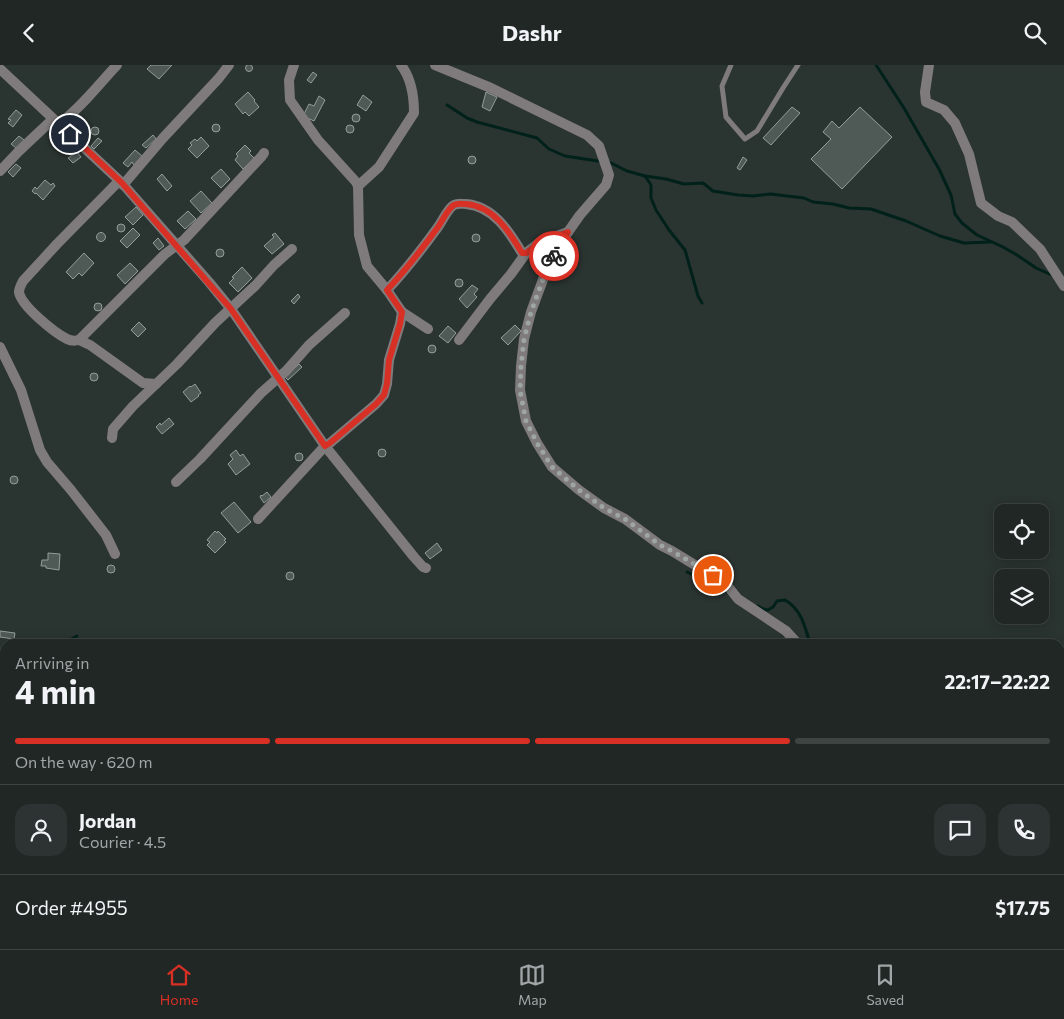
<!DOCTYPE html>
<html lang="en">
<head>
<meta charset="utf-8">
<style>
  :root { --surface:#202725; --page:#2d3332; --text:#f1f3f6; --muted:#a2a5a7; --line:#3d4442; --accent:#d93025 }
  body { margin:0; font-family:Commissioner,sans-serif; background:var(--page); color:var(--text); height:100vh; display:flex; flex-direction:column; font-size:19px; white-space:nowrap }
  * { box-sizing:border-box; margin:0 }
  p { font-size:16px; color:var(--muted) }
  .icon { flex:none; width:28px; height:28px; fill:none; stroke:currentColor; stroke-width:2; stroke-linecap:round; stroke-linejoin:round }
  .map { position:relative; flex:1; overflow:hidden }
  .sheet { position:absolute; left:0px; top:574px; width:1065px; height:311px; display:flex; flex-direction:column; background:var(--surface); border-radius:15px 15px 0 0; box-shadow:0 2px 12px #0003,0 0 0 1px var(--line) }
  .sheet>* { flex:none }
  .fabs { position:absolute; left:994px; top:439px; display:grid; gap:10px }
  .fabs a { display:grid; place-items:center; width:55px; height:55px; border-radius:10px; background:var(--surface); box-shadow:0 2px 12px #0003,0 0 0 1px var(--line); font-size:25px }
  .pin { position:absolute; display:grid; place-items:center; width:42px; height:42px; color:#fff; margin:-21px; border:2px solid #fff; border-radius:50%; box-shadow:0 1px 5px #0007 }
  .courier { position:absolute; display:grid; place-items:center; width:50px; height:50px; margin:-25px; border:4px solid #d93025; border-radius:50%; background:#fff; color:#222; box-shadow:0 1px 6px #0007 }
  .head em { font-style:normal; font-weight:700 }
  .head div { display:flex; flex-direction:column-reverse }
  .head { display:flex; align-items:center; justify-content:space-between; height:85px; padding:0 15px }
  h1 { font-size:32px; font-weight:700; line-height:38px }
  .bar { display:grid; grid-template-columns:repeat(4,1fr); gap:8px 5px; align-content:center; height:60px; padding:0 15px }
  .bar i { height:6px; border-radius:4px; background:var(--line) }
  .bar .current { background:var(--accent) }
  .bar p { grid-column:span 4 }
  .line { display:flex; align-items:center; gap:12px; padding:0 15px; border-top:1px solid var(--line) }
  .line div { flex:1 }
  .round { display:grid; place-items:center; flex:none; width:52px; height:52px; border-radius:15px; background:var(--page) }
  header { display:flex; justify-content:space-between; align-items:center; height:65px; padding:0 15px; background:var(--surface); font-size:22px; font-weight:700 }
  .menu { display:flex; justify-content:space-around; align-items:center; height:70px; border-top:1px solid var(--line); background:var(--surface); font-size:14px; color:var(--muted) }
  .menu a { display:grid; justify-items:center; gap:2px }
  .menu .current { color:var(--accent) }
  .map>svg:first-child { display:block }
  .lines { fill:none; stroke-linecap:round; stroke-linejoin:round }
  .stream { stroke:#00211a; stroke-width:3 }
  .building { fill:#4f5956; stroke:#939e9b }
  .service { stroke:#7f7a7b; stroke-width:5 }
  .minor { stroke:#7f7a7b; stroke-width:10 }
  .done { stroke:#9ea6a3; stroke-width:5; stroke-dasharray:0 9 }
  .route { stroke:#d93025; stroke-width:6 }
</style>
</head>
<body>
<header><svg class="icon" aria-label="back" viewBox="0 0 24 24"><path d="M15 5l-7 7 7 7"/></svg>Dashr<svg class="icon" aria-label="search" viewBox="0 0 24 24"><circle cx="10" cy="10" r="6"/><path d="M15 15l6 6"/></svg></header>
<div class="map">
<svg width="1064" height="884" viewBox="0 0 1064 884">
  <rect width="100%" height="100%" fill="#2a3431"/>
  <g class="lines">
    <!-- stream -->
    <g class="stream">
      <path d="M876,0L904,43L939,104L951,130L955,149L962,158L977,170L1003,182L1017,190L1036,203L1054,211"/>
      <path d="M447,40L467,53L477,57L537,73L549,84L565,91L611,98L627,106L645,111L666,114L684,119L703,118L713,126L738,130L753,131L770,129L804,133L813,137L833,139L849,143L871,144L906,156L940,171L964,178L991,177"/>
      <path d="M645,111L651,120V133L656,145L669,165L685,185L698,231L702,238"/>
      <path d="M687,507L727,527"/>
      <path d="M758,541L763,544L768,545L773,542L777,536L785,535C801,544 805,561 810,579"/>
      <path d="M67,579L68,576L77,571"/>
      <path d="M0,716L5,706"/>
      <path d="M1060,820L1064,822"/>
      <path d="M1060,872L1064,873"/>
      <path d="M368,880V884"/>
      <path d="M964,880V884"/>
      <path d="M281,884L282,880"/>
    </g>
  </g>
  <!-- building -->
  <g class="building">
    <circle cx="249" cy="3" r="3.5"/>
    <path d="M151,0H172L159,14L147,4Z"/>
    <path d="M313,7L317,10L311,18L307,15Z"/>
    <path d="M248,27L255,35L254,36L259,42L249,51L245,47L243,49L235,39Z"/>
    <path d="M486,27L497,32L490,46L482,42Z"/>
    <path d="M363,30L372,37L366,46L357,40Z"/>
    <path d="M319,31L325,35L314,56L303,51L309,39L314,41Z"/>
    <path d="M792,42L800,48L771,80L763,73Z"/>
    <path d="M860,42L892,72L842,124L811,94L831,74L823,67L832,56L839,63Z"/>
    <path d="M16,45L22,50L13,62L8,58L11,55L8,54Z"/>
    <circle cx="356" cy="53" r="4"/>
    <circle cx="216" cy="63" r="4"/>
    <circle cx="350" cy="64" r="4"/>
    <circle cx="95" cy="66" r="4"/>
    <path d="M153,70L156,74L146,83L142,80Z"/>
    <path d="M19,71L24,75L16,83L11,79Z"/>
    <path d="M201,72L209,81L197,93L188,84L192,80L190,78L195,74L197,76Z"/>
    <path d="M98,73L102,76L94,84L91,81Z"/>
    <path d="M245,80L251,86L249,88L254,93L243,104L235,95L238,91L236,89Z"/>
    <path d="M135,85L142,91L134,100L132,97L128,102L123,98Z"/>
    <path d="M77,87L81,92L73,98L68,93Z"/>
    <circle cx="472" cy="95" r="4"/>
    <path d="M743,92L747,95L740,105L737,103Z"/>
    <path d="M16,99L21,103L13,112L8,107Z"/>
    <path d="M221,104L230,114L221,123L211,113Z"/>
    <path d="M162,109L172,121L167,126L157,114Z"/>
    <path d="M45,115L51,120L53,118L55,121L43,135L36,128L35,129L32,126L35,122L37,124Z"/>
    <path d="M201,126L212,138L201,148L190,136Z"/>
    <path d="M136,142L143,150L133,160L125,152Z"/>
    <path d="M188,146L196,154L185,164L177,156Z"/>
    <circle cx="121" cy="163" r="4"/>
    <path d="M133,163L140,170L127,183L120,176Z"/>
    <circle cx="101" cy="172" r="4.5"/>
    <path d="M275,168L284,179L272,189L264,181L274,172L272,170Z"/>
    <circle cx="476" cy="173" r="4"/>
    <path d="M158,173L164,181L159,185L153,178Z"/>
    <circle cx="220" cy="188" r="4"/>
    <path d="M84,188L94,198L82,211L79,208L73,214L66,207Z"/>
    <path d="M130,198L138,206L125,219L117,210Z"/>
    <path d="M242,202L252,213L238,227L229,218L234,213L232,212Z"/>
    <circle cx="459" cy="218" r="4"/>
    <path d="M472,220L478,224L474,229L477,232L467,243L459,234Z"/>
    <path d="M298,229L300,232L294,239L291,236Z"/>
    <circle cx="98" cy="242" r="4"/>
    <path d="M139,257L146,264L138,272L131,265Z"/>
    <path d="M515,260L521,266L508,280L501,273Z"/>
    <path d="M448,261L456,268L448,278L439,271Z"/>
    <circle cx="432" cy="284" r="4"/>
    <path d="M299,299L302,302L288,315L285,312Z"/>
    <circle cx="94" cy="312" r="4"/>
    <path d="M195,319L201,328L198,330L199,331L191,337L183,327L190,321L191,322Z"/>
    <path d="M169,353L174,359L162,369L156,362L160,358L161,360Z"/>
    <circle cx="382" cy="388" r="4"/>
    <path d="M236,385L240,391L243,389L250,399L236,410L228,399L233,394L230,390Z"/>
    <circle cx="299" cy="392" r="4"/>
    <circle cx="14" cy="415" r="4"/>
    <path d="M267,427L271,432L264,438L260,432L261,430L262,431Z"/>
    <path d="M234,437L251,457L238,468L221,448Z"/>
    <path d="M215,466L217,468L218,466L226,474L224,475L226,477L215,488L207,480L210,477L207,475Z"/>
    <path d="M437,478L442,485L430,494L425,488Z"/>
    <path d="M48,488L60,489L59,505L46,503V501H41L42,495H48Z"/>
    <circle cx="111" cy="504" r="4"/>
    <circle cx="290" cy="511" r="4"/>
    <path d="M0,566L15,568L14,574L0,572Z"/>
  </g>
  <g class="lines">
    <!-- service -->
    <path class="service" d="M731,0L722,21L726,52L745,74L757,66L783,23L798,0"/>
    <!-- minor -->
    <g class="minor">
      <path d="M294,0L289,15L290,35L318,75L356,117L358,121L359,170L367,201L387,225L402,247L428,264"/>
      <path d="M435,0L491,23L587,70L599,81L609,110L606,120L580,150L568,167L548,201L531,247L524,274L521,301L520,325L526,356L537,378L552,402L579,425L604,443L625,454L660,480L672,486L726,519L738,534L786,566L798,579"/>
      <path d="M929,0L925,27L926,37L944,45L955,58L969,89L981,138L998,151L1012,157L1040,184L1064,221"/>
      <path d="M0,4L122,118L209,217L231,244L325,381L258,454"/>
      <path d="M59,59C81,43 98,20 117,0"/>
      <path d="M0,106L19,86L53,54"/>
      <path d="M119,116L57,179L23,216C21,220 19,223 19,227C21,241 55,268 67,274C71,276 75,276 79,275L165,189L184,175L262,91L264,88"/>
      <path d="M123,120L163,73L219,13L229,0"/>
      <path d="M358,121L379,102L414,48C414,31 411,13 401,0"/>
      <path d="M387,225C406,205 422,184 438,162C443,155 448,143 454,140C458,138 462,139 466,139C493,141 509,166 522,188H526L540,177L568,167"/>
      <path d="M402,247L400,259L389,295L387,319L384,330L376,339L330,378L325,381L414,492L423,502L426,503"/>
      <path d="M79,275L90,280L143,318L156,319"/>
      <path d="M459,275L490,234L511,209L526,188"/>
      <path d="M0,282L21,325L40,385L47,397L71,425L106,470L115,489"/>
      <path d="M112,373L113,364L133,341L177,299L215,258L256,220L274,200L292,184"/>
      <path d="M176,417L200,394L261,328L286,306L309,280L345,248"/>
      <path d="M925,884L926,880"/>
    </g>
  </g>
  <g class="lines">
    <!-- done -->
    <path class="done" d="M554,191L548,201L531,247L524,274L521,301L520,325L526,356L537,378L552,402L579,425L604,443L625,454L660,480L672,486L713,510"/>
    <!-- route -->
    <path class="route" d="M70,69L122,118L231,244L325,381L330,378L376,339L384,330L387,319L389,295L400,259L402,247L387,225C406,205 422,184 438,162C443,155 448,143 454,140C458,138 462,139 466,139C493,141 509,166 522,188H526L540,178L568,167L554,191"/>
  </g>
</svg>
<div class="fabs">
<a><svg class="icon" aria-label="locate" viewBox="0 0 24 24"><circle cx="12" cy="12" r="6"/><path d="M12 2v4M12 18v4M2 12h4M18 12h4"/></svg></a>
<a><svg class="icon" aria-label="layers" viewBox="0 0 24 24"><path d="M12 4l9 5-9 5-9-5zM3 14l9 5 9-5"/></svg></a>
</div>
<div class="pin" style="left:713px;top:510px;background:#ea580c"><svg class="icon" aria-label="bag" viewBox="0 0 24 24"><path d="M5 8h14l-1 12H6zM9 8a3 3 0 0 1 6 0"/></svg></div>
<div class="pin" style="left:70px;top:69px;background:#1f2937"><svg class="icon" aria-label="home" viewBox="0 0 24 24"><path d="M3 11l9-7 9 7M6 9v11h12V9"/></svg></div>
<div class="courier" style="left:554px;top:191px"><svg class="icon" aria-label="bike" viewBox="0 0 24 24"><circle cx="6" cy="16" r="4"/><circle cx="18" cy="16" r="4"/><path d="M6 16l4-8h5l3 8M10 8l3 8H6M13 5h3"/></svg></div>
<section class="sheet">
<div class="head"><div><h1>4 min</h1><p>Arriving in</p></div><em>22:17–22:22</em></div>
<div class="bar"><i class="current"></i><i class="current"></i><i class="current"></i><i></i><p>On the way · 620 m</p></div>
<div class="line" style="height:90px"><a class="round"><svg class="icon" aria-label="person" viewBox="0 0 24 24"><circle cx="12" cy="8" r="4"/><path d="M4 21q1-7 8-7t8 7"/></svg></a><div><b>Jordan</b><p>Courier · 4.5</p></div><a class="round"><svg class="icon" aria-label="chat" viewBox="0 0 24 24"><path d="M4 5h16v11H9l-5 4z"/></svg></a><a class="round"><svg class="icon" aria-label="phone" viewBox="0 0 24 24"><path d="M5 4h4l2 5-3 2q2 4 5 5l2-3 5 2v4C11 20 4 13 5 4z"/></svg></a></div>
<div class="line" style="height:65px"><div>Order #4955</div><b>$17.75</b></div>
</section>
</div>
<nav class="menu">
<a class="current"><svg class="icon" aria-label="home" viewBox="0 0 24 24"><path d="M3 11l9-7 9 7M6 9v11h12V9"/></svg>Home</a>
<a><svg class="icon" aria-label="map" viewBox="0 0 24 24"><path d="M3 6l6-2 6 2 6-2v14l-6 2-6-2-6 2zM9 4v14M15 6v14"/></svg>Map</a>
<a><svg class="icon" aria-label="saved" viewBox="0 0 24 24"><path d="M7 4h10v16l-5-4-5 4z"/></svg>Saved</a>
</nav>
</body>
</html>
